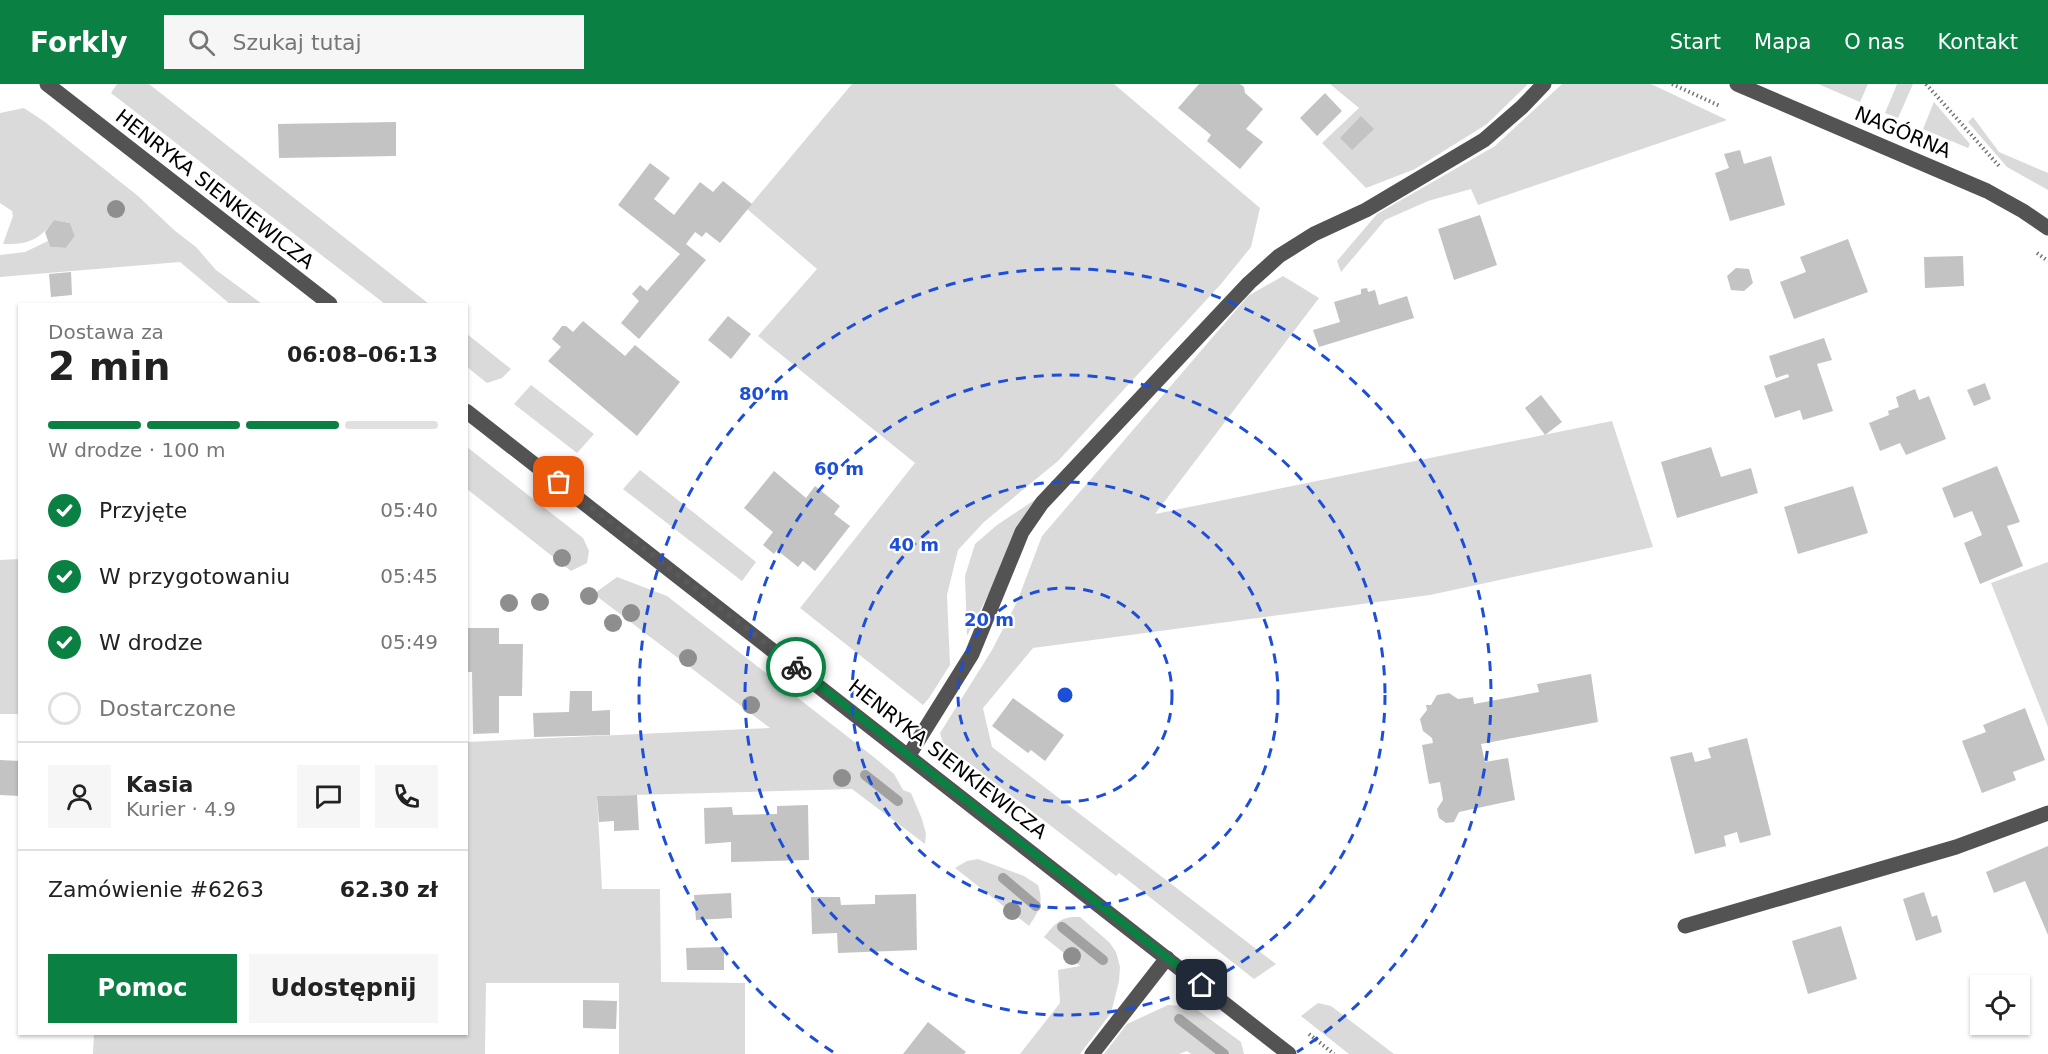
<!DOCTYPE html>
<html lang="pl">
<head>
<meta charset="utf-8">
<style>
  :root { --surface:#fff; --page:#f6f6f6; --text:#222; --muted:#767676; --line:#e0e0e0; --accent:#0b8043 }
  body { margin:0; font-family:"DejaVu Sans",sans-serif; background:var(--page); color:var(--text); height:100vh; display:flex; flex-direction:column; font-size:22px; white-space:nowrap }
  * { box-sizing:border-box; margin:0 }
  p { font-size:20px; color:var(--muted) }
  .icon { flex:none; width:33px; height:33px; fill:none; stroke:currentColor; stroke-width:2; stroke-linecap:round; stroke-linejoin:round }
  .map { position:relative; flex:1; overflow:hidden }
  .drawer { position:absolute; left:18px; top:219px; width:450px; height:732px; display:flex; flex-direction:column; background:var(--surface); border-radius:0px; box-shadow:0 2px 4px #0004 }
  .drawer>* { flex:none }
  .fabs { position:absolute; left:1970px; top:891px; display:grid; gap:12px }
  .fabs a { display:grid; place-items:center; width:60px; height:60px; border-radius:0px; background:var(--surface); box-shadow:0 2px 4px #0004; font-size:30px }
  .pin { position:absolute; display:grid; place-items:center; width:51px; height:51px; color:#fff; margin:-26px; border-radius:12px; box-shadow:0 3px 9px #0006 }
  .courier { position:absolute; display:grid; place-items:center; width:60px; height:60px; margin:-30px; border:4px solid #0b8043; border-radius:50%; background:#fff; color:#222; box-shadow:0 2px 8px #0007 }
  .headline em { font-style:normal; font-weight:600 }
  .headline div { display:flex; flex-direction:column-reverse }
  .headline { display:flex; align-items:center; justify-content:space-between; height:102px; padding:0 30px }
  h1 { font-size:39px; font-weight:600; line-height:45px }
  .bar { display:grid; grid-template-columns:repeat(4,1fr); gap:9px 6px; align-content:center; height:72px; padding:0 30px }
  .bar i { height:8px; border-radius:4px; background:var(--line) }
  .bar .selected { background:var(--accent) }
  .bar p { grid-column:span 4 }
  .line { display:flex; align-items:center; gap:15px; padding:0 30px; border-top:2px solid var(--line) }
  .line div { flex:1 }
  .round { display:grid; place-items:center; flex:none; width:63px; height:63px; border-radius:0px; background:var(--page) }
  ol { padding:0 30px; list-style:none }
  li { display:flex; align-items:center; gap:18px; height:66px }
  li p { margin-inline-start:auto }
  li .icon { padding:6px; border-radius:50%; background:var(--accent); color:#fff; stroke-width:4 }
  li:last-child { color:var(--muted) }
  li i { width:33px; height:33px; border:3px solid var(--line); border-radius:50% }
  .button { display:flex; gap:12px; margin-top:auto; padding:12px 30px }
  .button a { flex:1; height:69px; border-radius:0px; background:var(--accent); color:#fff; font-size:24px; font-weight:600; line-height:69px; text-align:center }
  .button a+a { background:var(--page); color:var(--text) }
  header { display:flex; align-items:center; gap:36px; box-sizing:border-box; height:84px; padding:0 30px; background:var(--accent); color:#fff }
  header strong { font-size:28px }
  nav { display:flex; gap:33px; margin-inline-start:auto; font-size:21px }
  .search { width:420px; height:54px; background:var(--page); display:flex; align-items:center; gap:15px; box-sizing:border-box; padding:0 21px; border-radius:0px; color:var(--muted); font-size:22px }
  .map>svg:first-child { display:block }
  .green { fill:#dadada }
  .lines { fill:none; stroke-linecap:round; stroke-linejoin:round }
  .stream { stroke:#a1a1a1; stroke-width:10 }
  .building { fill:#c3c3c3 }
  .path { stroke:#757575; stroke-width:4; stroke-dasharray:1.5 3; stroke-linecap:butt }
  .minor { stroke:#535353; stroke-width:15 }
  .tree { fill:#8e8e8e }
  .done { stroke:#595959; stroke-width:6; stroke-dasharray:0 10.8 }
  .route { stroke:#0b8043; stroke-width:8 }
  .ring { fill:none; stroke:#1d4ed8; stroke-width:3; stroke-dasharray:10 8 }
  .labels { text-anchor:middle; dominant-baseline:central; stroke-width:4.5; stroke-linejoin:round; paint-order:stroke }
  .street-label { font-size:20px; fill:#000; stroke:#fff }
  .centre { fill:#1d4ed8; stroke:#fff; stroke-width:3 }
  .ring-label { font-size:18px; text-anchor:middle; font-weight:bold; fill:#1d4ed8; stroke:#fff; stroke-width:4.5; stroke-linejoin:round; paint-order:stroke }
</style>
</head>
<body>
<header>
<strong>Forkly</strong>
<div class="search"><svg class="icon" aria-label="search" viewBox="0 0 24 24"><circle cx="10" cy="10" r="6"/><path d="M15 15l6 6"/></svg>Szukaj tutaj</div>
<nav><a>Start</a><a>Mapa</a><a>O nas</a><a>Kontakt</a></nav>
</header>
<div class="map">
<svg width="2048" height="970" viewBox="0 0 2048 970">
  <rect width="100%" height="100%" fill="#fff"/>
  <!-- green -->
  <g class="green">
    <path d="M117,0H149L429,220H385L111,9Z"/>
    <path d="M852,0H1114L1260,124L1251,163L1221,200L1058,377L984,438L958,466L947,511L950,581L929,614L923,621L800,524L915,379L758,252L817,185L747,125Z"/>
    <path d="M1330,0H1528L1487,40L1415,85L1366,104L1322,59L1359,24Z"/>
    <path d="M1562,0H1651L1727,36L1478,121L1471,105L1428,117L1385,136L1341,188L1337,177L1377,130L1495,62Z"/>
    <path d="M1818,0H1868L1860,18Z"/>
    <path d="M1897,0H1913L1898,34L1885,29Z"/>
    <path d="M1934,18L1970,60L1968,64L1923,45Z"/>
    <path d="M24,24L45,38L138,112L174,146L196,163L216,186L262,220H230L180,178L0,193V171L25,168L48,157L50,163L66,164L75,152L70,139L54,136C40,156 27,161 3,160L13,132L12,127L0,119V29Z"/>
    <path d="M1973,33L1999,68L2048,89V106L2007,83L1968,38Z"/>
    <path d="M1283,192L1319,214L1155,430L1612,337L1653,463L1430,511L1033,564L983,624L992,663L1276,880L1254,895L1119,789L1116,792L943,659L940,649L992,566L1017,518L1042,452L1248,212Z"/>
    <path d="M467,250L511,285L502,294L487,299L467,283Z"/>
    <path d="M531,301L594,350L577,369L514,320Z"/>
    <path d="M467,363L583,454L589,467L587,479L571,487L467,405Z"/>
    <path d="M640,386L756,478L742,497L623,405Z"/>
    <path d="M1039,413L967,552L965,492L975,460L997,441Z"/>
    <path d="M19,475V630H0V476Z"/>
    <path d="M2048,478V643L1991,499Z"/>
    <path d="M617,493L667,512L875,674L894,690L903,706L911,709L922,735L926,750L925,760L852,705L597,712L602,805H660L661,898L745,899V970H619V899H486L485,970H93L94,950H466L467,658L770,644L599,514L595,509Z"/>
    <path d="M978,775L1024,792L1038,801C1044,819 1039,827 1029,842L955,784L967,777Z"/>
    <path d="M1080,833L1109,858L1116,868L1120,883L1119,897L1111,929L1080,970H1020L1060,919L1058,886L1080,882L1044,853C1056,839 1060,832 1080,833Z"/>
    <path d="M1318,919L1331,922L1394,970H1349L1301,932Z"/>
    <path d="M1168,921L1183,922L1196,925L1241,958L1244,970H1191L1187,967L1179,970H1104L1127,940Z"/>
  </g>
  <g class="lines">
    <!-- stream -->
    <g class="stream">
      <path d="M865,691L898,717"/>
      <path d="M1003,794L1036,822"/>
      <path d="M1062,843L1103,876"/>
      <path d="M1179,935L1224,970"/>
    </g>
  </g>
  <!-- building -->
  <g class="building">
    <path d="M1199,0H1240L1244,3L1245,9L1263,25L1246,45L1263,58L1240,85L1207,57L1211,51L1178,24Z"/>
    <path d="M1325,9L1342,27L1317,52L1300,34Z"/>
    <path d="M1361,32L1374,45L1352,66L1340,54Z"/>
    <path d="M396,38V72L279,74L278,40Z"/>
    <path d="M1740,66L1744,80L1771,72L1785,121L1730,137L1715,89L1729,84L1724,70Z"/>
    <path d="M650,79L670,94L654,115L674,131L700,98L713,108L723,97L752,120L720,159L706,148L702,153L695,148L686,160L706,176L639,255L621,239L639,217L632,210L640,201L647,207L680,170L618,121Z"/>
    <path d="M1480,131L1497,181L1454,196L1438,145Z"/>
    <path d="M54,136L70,139L75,152L66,164L50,163L45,148Z"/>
    <path d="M1848,155L1868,208L1794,235L1780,198L1806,188L1800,173Z"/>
    <path d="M1963,172L1964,202L1925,204L1924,173Z"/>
    <path d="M1736,184L1749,185L1753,199L1744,207L1731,206L1727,192Z"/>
    <path d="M71,188L72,211L51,213L49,190Z"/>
    <path d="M1367,204L1368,208L1375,206L1379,221L1407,212L1414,234L1319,263L1313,246L1340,238L1334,218L1361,210V205Z"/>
    <path d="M728,232L751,250L731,275L708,256Z"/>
    <path d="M583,237L625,272L635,261L680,298L637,352L548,277L561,263L552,255L562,242H566L573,248Z"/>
    <path d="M1824,254L1832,276L1817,280L1833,327L1803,336L1800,326L1775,334L1764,302L1789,293L1788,290L1776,294L1769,272Z"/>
    <path d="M1985,299L1991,315L1974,322L1967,306Z"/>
    <path d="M1915,305L1919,316L1929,312L1946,355L1906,371L1900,359L1880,367L1869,339L1889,331L1888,327L1899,323L1896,313Z"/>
    <path d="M1541,311L1562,338L1545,351L1525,324Z"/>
    <path d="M1711,363L1721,393L1751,384L1758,409L1677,434L1661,378Z"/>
    <path d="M1997,382L2020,438L2007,442L2023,482L1980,500L1964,459L1982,451L1972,427L1954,434L1942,404Z"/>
    <path d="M774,387L806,414L815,402L840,422L834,430L850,442L815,487L803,477L798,483L777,466L774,470L763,461L773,448L744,424Z"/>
    <path d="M1853,402L1868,449L1798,470L1784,423Z"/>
    <path d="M466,544H499V560H523L522,612H499V649L473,650L472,588H466Z"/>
    <path d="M1591,590L1598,638L1481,660L1485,678L1508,674L1515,716L1459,728L1454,738L1446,739L1439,734L1437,725L1443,716L1440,698L1429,700L1422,661L1433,659L1432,654L1423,647L1420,635L1427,626L1426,621H1431L1437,611L1449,609L1458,615L1473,613L1474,620L1539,608L1537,600Z"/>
    <path d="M570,607H592V627L610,626V651L534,653L533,629L569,628Z"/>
    <path d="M1013,614L1064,651L1045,677L1031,666L1028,669L992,642Z"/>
    <path d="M2025,624L2045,676L2013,688L2016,696L1982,709L1962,657L1986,648L1983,641Z"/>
    <path d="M1747,654L1771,751L1740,759L1737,748L1724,752L1726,762L1695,770L1670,673L1692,668L1695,678L1711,674L1708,664Z"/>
    <path d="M0,676L20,677V712L0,711Z"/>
    <path d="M637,711L639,746L614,747V737L599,738L597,712Z"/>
    <path d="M808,721L809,776L731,778V758L705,760L704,724L732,723L733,731L777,730V722Z"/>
    <path d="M2048,762V851L2025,797L1994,809L1986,788Z"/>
    <path d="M1924,808L1932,833L1937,831L1942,848L1916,857L1903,815Z"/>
    <path d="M731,809L732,834L696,836L694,811Z"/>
    <path d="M916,810L917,866L838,869L837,849L812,850L811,813H840L841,821L875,820V811Z"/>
    <path d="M1841,842L1857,895L1808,910L1792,857Z"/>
    <path d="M724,863V886H687L686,864Z"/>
    <path d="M583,916L617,917L616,945L583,944Z"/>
    <path d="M928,938L966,968L964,970H903Z"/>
  </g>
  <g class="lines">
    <!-- path -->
    <g class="path">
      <path d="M1672,0L1720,22"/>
      <path d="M1926,0L1999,82"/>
      <path d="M2037,169L2048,177"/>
      <path d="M1309,950L1334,970"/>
    </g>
    <!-- minor -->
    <g class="minor">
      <path d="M47,0L330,220"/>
      <path d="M1737,0L1987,107L2023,127L2048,144"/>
      <path d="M466,327L1289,970"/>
      <path d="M909,671L972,570L1022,448L1042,419L1249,199L1279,172L1314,150L1366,126L1484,56L1522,23L1544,0"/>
      <path d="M1685,842L1956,763L2048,729"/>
      <path d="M1092,970L1167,874"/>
    </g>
  </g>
  <!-- trees -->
  <g class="tree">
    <circle cx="116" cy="125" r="9"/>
    <circle cx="562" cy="474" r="9"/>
    <circle cx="589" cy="512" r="9"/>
    <circle cx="540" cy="518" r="9"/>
    <circle cx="509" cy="519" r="9"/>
    <circle cx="631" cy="529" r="9"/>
    <circle cx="613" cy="539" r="9"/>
    <circle cx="688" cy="574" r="9"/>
    <circle cx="751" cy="621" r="9"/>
    <circle cx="842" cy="694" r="9"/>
    <circle cx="1012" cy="827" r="9"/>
    <circle cx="1072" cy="872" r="9"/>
  </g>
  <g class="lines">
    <!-- done -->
    <path class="done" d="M559,398L796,583"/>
    <!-- route -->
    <path class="route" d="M796,583L1202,901"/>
  </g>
  <!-- distance rings -->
  <g class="ring">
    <circle cx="1065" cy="611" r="107"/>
    <circle cx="1065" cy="611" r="213"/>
    <circle cx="1065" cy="611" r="320"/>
    <path d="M833 968A426 426 0 1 1 1297 968"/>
  </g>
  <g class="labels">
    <!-- street labels -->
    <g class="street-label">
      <text transform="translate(1903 48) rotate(23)">NAGÓRNA</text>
      <text transform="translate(215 105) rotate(38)">HENRYKA SIENKIEWICZA</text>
      <text transform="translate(948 675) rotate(38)">HENRYKA SIENKIEWICZA</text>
    </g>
  </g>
  <circle cx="1065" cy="611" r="9" class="centre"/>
  <g class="ring-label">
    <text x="764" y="316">80 m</text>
    <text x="839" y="391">60 m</text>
    <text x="914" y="467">40 m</text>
    <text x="989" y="542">20 m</text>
  </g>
</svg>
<div class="fabs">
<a><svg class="icon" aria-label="locate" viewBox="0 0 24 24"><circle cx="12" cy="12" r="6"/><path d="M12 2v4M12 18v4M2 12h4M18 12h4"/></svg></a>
</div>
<div class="pin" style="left:559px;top:398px;background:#ea580c"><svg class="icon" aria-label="bag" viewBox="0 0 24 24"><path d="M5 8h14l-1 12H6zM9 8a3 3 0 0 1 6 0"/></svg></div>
<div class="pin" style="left:1202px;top:901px;background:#1f2937"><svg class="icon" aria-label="home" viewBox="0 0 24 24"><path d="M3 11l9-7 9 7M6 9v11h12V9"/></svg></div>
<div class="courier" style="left:796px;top:583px"><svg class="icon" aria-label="bike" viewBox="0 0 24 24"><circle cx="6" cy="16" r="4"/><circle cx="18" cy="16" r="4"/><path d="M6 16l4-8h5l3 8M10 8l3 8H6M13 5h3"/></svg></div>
<section class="drawer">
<div class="headline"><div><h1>2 min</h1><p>Dostawa za</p></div><em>06:08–06:13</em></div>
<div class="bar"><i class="selected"></i><i class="selected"></i><i class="selected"></i><i></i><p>W drodze · 100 m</p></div>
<ol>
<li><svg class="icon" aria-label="check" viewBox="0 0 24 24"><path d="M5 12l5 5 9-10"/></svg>Przyjęte<p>05:40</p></li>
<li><svg class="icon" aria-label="check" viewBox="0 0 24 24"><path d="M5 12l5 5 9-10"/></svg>W przygotowaniu<p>05:45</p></li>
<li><svg class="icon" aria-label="check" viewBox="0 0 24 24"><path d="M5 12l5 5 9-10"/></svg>W drodze<p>05:49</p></li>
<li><i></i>Dostarczone</li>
</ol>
<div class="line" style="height:108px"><a class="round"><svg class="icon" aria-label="person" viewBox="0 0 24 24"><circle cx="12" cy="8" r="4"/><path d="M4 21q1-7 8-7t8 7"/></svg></a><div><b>Kasia</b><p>Kurier · 4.9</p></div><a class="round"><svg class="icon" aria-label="chat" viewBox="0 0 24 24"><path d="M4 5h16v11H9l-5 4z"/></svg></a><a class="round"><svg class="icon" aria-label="phone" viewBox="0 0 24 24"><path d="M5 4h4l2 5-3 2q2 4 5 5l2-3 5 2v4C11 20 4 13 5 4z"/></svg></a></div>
<div class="line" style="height:78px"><div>Zamówienie #6263</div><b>62.30 zł</b></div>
<div class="button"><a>Pomoc</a><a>Udostępnij</a></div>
</section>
</div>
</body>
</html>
